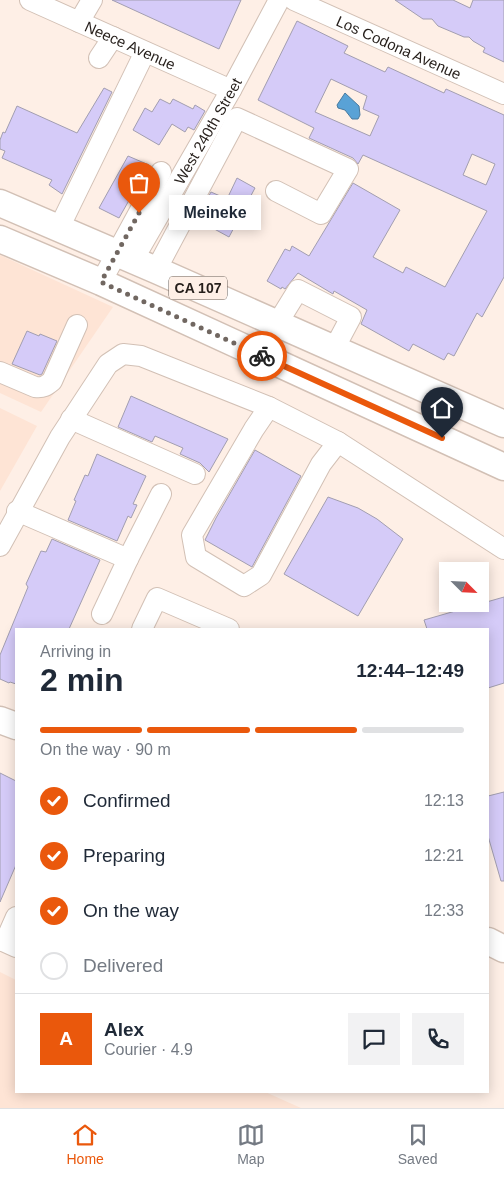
<!DOCTYPE html>
<html lang="en">
<head>
<meta charset="utf-8">
<style>
  :root { --surface:#fff; --page:#f2f2f3; --text:#1f2937; --muted:#747a83; --line:#e0e1e3; --accent:#ea580c }
  body { margin:0; font-family:Arial,sans-serif; background:var(--page); color:var(--text); height:100vh; display:flex; flex-direction:column; font-size:19px; white-space:nowrap }
  * { box-sizing:border-box; margin:0 }
  p { font-size:16px; color:var(--muted) }
  .icon { flex:none; width:28px; height:28px; fill:none; stroke:currentColor; stroke-width:2; stroke-linecap:round; stroke-linejoin:round }
  .map { position:relative; flex:1; overflow:hidden }
  .drawer { position:absolute; left:15px; top:628px; width:474px; height:465px; display:flex; flex-direction:column; background:var(--surface); border-radius:0px; box-shadow:0 2px 12px #0003 }
  .drawer>* { flex:none }
  .needle { width:32px; rotate:114deg }
  .controls { position:absolute; left:439px; top:562px; display:grid; gap:10px }
  .controls a { display:grid; place-items:center; width:50px; height:50px; border-radius:0px; background:var(--surface); box-shadow:0 2px 12px #0003; font-size:25px }
  .pin { position:absolute; display:grid; place-items:center; width:42px; height:42px; color:#fff; margin:-51px -21px; border-radius:50% 50% 50% 0; rotate:-45deg; box-shadow:0 0 5px #0007 }
  .pin .icon { rotate:45deg }
  .courier { position:absolute; display:grid; place-items:center; width:50px; height:50px; margin:-25px; border:4px solid #ea580c; border-radius:50%; background:#fff; color:#222; box-shadow:0 1px 6px #0007 }
  .bubble { position:absolute; height:35px; border-radius:0px; background:var(--surface); box-shadow:0 2px 12px #0003; font-size:16px; font-weight:700; line-height:35px; text-align:center }
  .summary em { font-style:normal; font-weight:700 }
  .summary div { display:flex; flex-direction:column-reverse }
  .summary { display:flex; align-items:center; justify-content:space-between; height:85px; padding:0 25px }
  h1 { font-size:32px; font-weight:700; line-height:38px }
  .bar { display:grid; grid-template-columns:repeat(4,1fr); gap:8px 5px; align-content:center; height:60px; padding:0 25px }
  .bar i { height:6px; border-radius:4px; background:var(--line) }
  .bar .selected { background:var(--accent) }
  .bar p { grid-column:span 4 }
  .line { display:flex; align-items:center; gap:12px; padding:0 25px; border-top:1px solid var(--line) }
  .line div { flex:1 }
  .round { display:grid; place-items:center; flex:none; width:52px; height:52px; border-radius:0px; background:var(--page) }
  ol { padding:0 25px; list-style:none }
  li { display:flex; align-items:center; gap:15px; height:55px }
  li p { margin-inline-start:auto }
  li .icon { padding:5px; border-radius:50%; background:var(--accent); color:#fff; stroke-width:4 }
  li:last-child { color:var(--muted) }
  li i { width:28px; height:28px; border:2px solid var(--line); border-radius:50% }
  .menu { display:flex; justify-content:space-around; align-items:center; height:70px; border-top:1px solid var(--line); background:var(--surface); font-size:14px; color:var(--muted) }
  .menu a { display:grid; justify-items:center; gap:2px }
  .menu .selected { color:var(--accent) }
  .map>svg:first-child { display:block }
  .built { fill:#fee4d5 }
  .water { fill:#59a2d6; stroke:#497a9e }
  .building { fill:#d5cbf8; stroke:#a29eb0; fill-rule:evenodd }
  .lines { fill:none; stroke-linecap:round; stroke-linejoin:round }
  .minor-casing { stroke:#d2c0b5; stroke-width:22 }
  .major-casing { stroke:#d2c0b5; stroke-width:29 }
  .minor { stroke:#fff; stroke-width:20 }
  .major { stroke:#fff; stroke-width:26 }
  .done { stroke:#716761; stroke-width:5; stroke-dasharray:0 9 }
  .route { stroke:#ea580c; stroke-width:6 }
  .labels { text-anchor:middle; dominant-baseline:central; stroke-width:4.5; stroke-linejoin:round; paint-order:stroke }
  .shield { fill:#feefe6; stroke:#665d57; stroke-width:1 }
  .shield-label { font-size:14px; font-weight:bold; fill:#251e1a }
  .street-label { font-size:15px; fill:#251e1a; stroke:#feefe6 }
</style>
</head>
<body>
<div class="map">
<svg width="504" height="1108" viewBox="0 0 504 1108">
  <rect width="100%" height="100%" fill="#feefe6"/>
  <!-- built -->
  <g class="built">
    <path d="M0,255L113,307L41,412L0,393Z"/>
    <path d="M0,408L37,426L0,491Z"/>
    <path d="M0,972L16,980V1091H263L301,1108H0Z"/>
  </g>
  <!-- water -->
  <path class="water" d="M345,93L359,106L360,115L358,119H352L345,110L338,108L337,105Z"/>
  <!-- building -->
  <g class="building">
    <path d="M112,0H241L219,49Z"/>
    <path d="M395,0H453L470,8L473,0H504V62L483,52L485,48L473,41L469,37H464L438,26L432,19H423Z"/>
    <path d="M297,21L348,46L344,53L385,72L388,67L444,93L446,89L504,115V277L482,317L477,313L454,356L448,353L444,360L413,344L409,351L361,324L367,310L334,291L333,294L298,273L285,289L282,287L281,289L267,281L285,249L290,251L292,246L309,256L353,183L400,210L373,257L403,273L406,267L445,287L487,211L363,155L358,164L353,158L309,138L314,128L258,100ZM331,79L367,96L363,109L379,116L370,136L315,112ZM472,154L495,164L486,185L463,175Z"/>
    <path d="M104,88L112,92L62,194L49,185L52,180L2,158L5,151L0,149V140L3,132L5,133L17,106L77,133Z"/>
    <path d="M160,99L170,104L173,99L193,109L195,105L205,111L194,130L188,127L185,132L172,124L159,145L133,130L145,108L152,112Z"/>
    <path d="M128,156L149,165L119,218L99,208Z"/>
    <path d="M237,178L255,188L229,237L196,219L211,192L227,199Z"/>
    <path d="M27,331L39,336L40,334L57,341L42,374L40,375L12,364Z"/>
    <path d="M131,396L228,439L209,472L200,463L180,454L183,448L155,436L152,442L118,427Z"/>
    <path d="M255,450L301,476L252,567L205,540L216,518Z"/>
    <path d="M97,454L146,476L133,504L137,505L131,518L128,516L117,541L68,520L76,501L74,500L85,475L88,476Z"/>
    <path d="M328,497L358,508L377,519L403,539L358,616L284,574Z"/>
    <path d="M52,539L100,560L69,629H16V684L10,682L9,683L0,679V655L28,587L26,584L41,551L46,552Z"/>
    <path d="M504,597V683L488,688V629H427L424,620Z"/>
    <path d="M0,773L16,781V865L0,902Z"/>
    <path d="M504,792V881H501L488,836V796Z"/>
  </g>
  <g class="lines">
    <!-- minor casing -->
    <g class="minor-casing">
      <g id="minor">
        <path id="s1" d="M30,0L231,90"/>
        <path id="s2" d="M294,0L504,94"/>
        <path d="M79,22L92,0"/>
        <path d="M99,58L113,37"/>
        <path d="M59,228L145,52"/>
        <path id="s3" d="M133,260L231,90L279,0"/>
        <path d="M156,270L237,118L348,169L321,214L276,191"/>
        <path d="M101,282L161,172"/>
        <path d="M277,324L298,290L351,317L334,349"/>
        <path d="M0,372L35,387C43,388 46,386 52,381L77,325"/>
        <path d="M269,407L254,429L192,535L196,557L244,586L261,575L321,464L338,442"/>
        <path d="M71,419L195,474"/>
        <path d="M17,511L128,559L102,614"/>
        <path d="M0,546L60,437L108,364L123,354L141,356L269,407L338,442L504,549"/>
        <path d="M128,559L161,494"/>
        <path d="M142,629L157,598L229,629"/>
        <path d="M16,917L5,942L16,947"/>
      </g>
    </g>
    <!-- major casing -->
    <g class="major-casing">
      <g id="major">
        <path d="M0,203L156,270L504,424"/>
        <path d="M0,239L101,282L504,467"/>
        <path d="M0,720L16,726"/>
        <path d="M488,941L504,949"/>
      </g>
    </g>
    <!-- minor -->
    <use href="#minor" class="minor"/>
    <!-- major -->
    <use href="#major" class="major"/>
  </g>
  <g class="lines">
    <!-- done -->
    <path class="done" d="M139,213L101,282L262,356"/>
    <!-- route -->
    <path class="route" d="M262,356L442,438"/>
  </g>
  <g class="labels">
    <!-- shield labels -->
    <rect class="shield" x="169" y="276.5" width="58" height="23" rx="4"/>
    <g class="shield-label">
      <text x="198" y="288">CA 107</text>
    </g>
    <!-- street labels -->
    <g class="street-label">
      <text stroke="none"><textPath href="#s1" startOffset="110">Neece Avenue</textPath></text>
      <text stroke="none"><textPath href="#s2" startOffset="115">Los Codona Avenue</textPath></text>
      <text stroke="none"><textPath href="#s3" startOffset="149">West 240th Street</textPath></text>
    </g>
  </g>
</svg>
<div class="controls">
<a><svg class="needle" viewBox="-14 -14 28 28"><path d="M0-13l5 13h-10z" fill="#e53935"/><path d="M0 13l5-13h-10z" fill="#747a83"/></svg></a>
</div>
<div class="pin" style="left:139px;top:213px;background:#ea580c"><svg class="icon" aria-label="bag" viewBox="0 0 24 24"><path d="M5 8h14l-1 12H6zM9 8a3 3 0 0 1 6 0"/></svg></div>
<div class="pin" style="left:442px;top:438px;background:#1f2937"><svg class="icon" aria-label="home" viewBox="0 0 24 24"><path d="M3 11l9-7 9 7M6 9v11h12V9"/></svg></div>
<div class="courier" style="left:262px;top:356px"><svg class="icon" aria-label="bike" viewBox="0 0 24 24"><circle cx="6" cy="16" r="4"/><circle cx="18" cy="16" r="4"/><path d="M6 16l4-8h5l3 8M10 8l3 8H6M13 5h3"/></svg></div>
<div class="bubble" style="left:169px;top:195px;width:92px">Meineke</div>
<section class="drawer">
<div class="summary"><div><h1>2 min</h1><p>Arriving in</p></div><em>12:44–12:49</em></div>
<div class="bar"><i class="selected"></i><i class="selected"></i><i class="selected"></i><i></i><p>On the way · 90 m</p></div>
<ol>
<li><svg class="icon" aria-label="check" viewBox="0 0 24 24"><path d="M5 12l5 5 9-10"/></svg>Confirmed<p>12:13</p></li>
<li><svg class="icon" aria-label="check" viewBox="0 0 24 24"><path d="M5 12l5 5 9-10"/></svg>Preparing<p>12:21</p></li>
<li><svg class="icon" aria-label="check" viewBox="0 0 24 24"><path d="M5 12l5 5 9-10"/></svg>On the way<p>12:33</p></li>
<li><i></i>Delivered</li>
</ol>
<div class="line" style="height:90px"><b class="round" style="background:var(--accent);color:#fff">A</b><div><b>Alex</b><p>Courier · 4.9</p></div><a class="round"><svg class="icon" aria-label="chat" viewBox="0 0 24 24"><path d="M4 5h16v11H9l-5 4z"/></svg></a><a class="round"><svg class="icon" aria-label="phone" viewBox="0 0 24 24"><path d="M5 4h4l2 5-3 2q2 4 5 5l2-3 5 2v4C11 20 4 13 5 4z"/></svg></a></div>
</section>
</div>
<nav class="menu">
<a class="selected"><svg class="icon" aria-label="home" viewBox="0 0 24 24"><path d="M3 11l9-7 9 7M6 9v11h12V9"/></svg>Home</a>
<a><svg class="icon" aria-label="map" viewBox="0 0 24 24"><path d="M3 6l6-2 6 2 6-2v14l-6 2-6-2-6 2zM9 4v14M15 6v14"/></svg>Map</a>
<a><svg class="icon" aria-label="saved" viewBox="0 0 24 24"><path d="M7 4h10v16l-5-4-5 4z"/></svg>Saved</a>
</nav>
</body>
</html>
